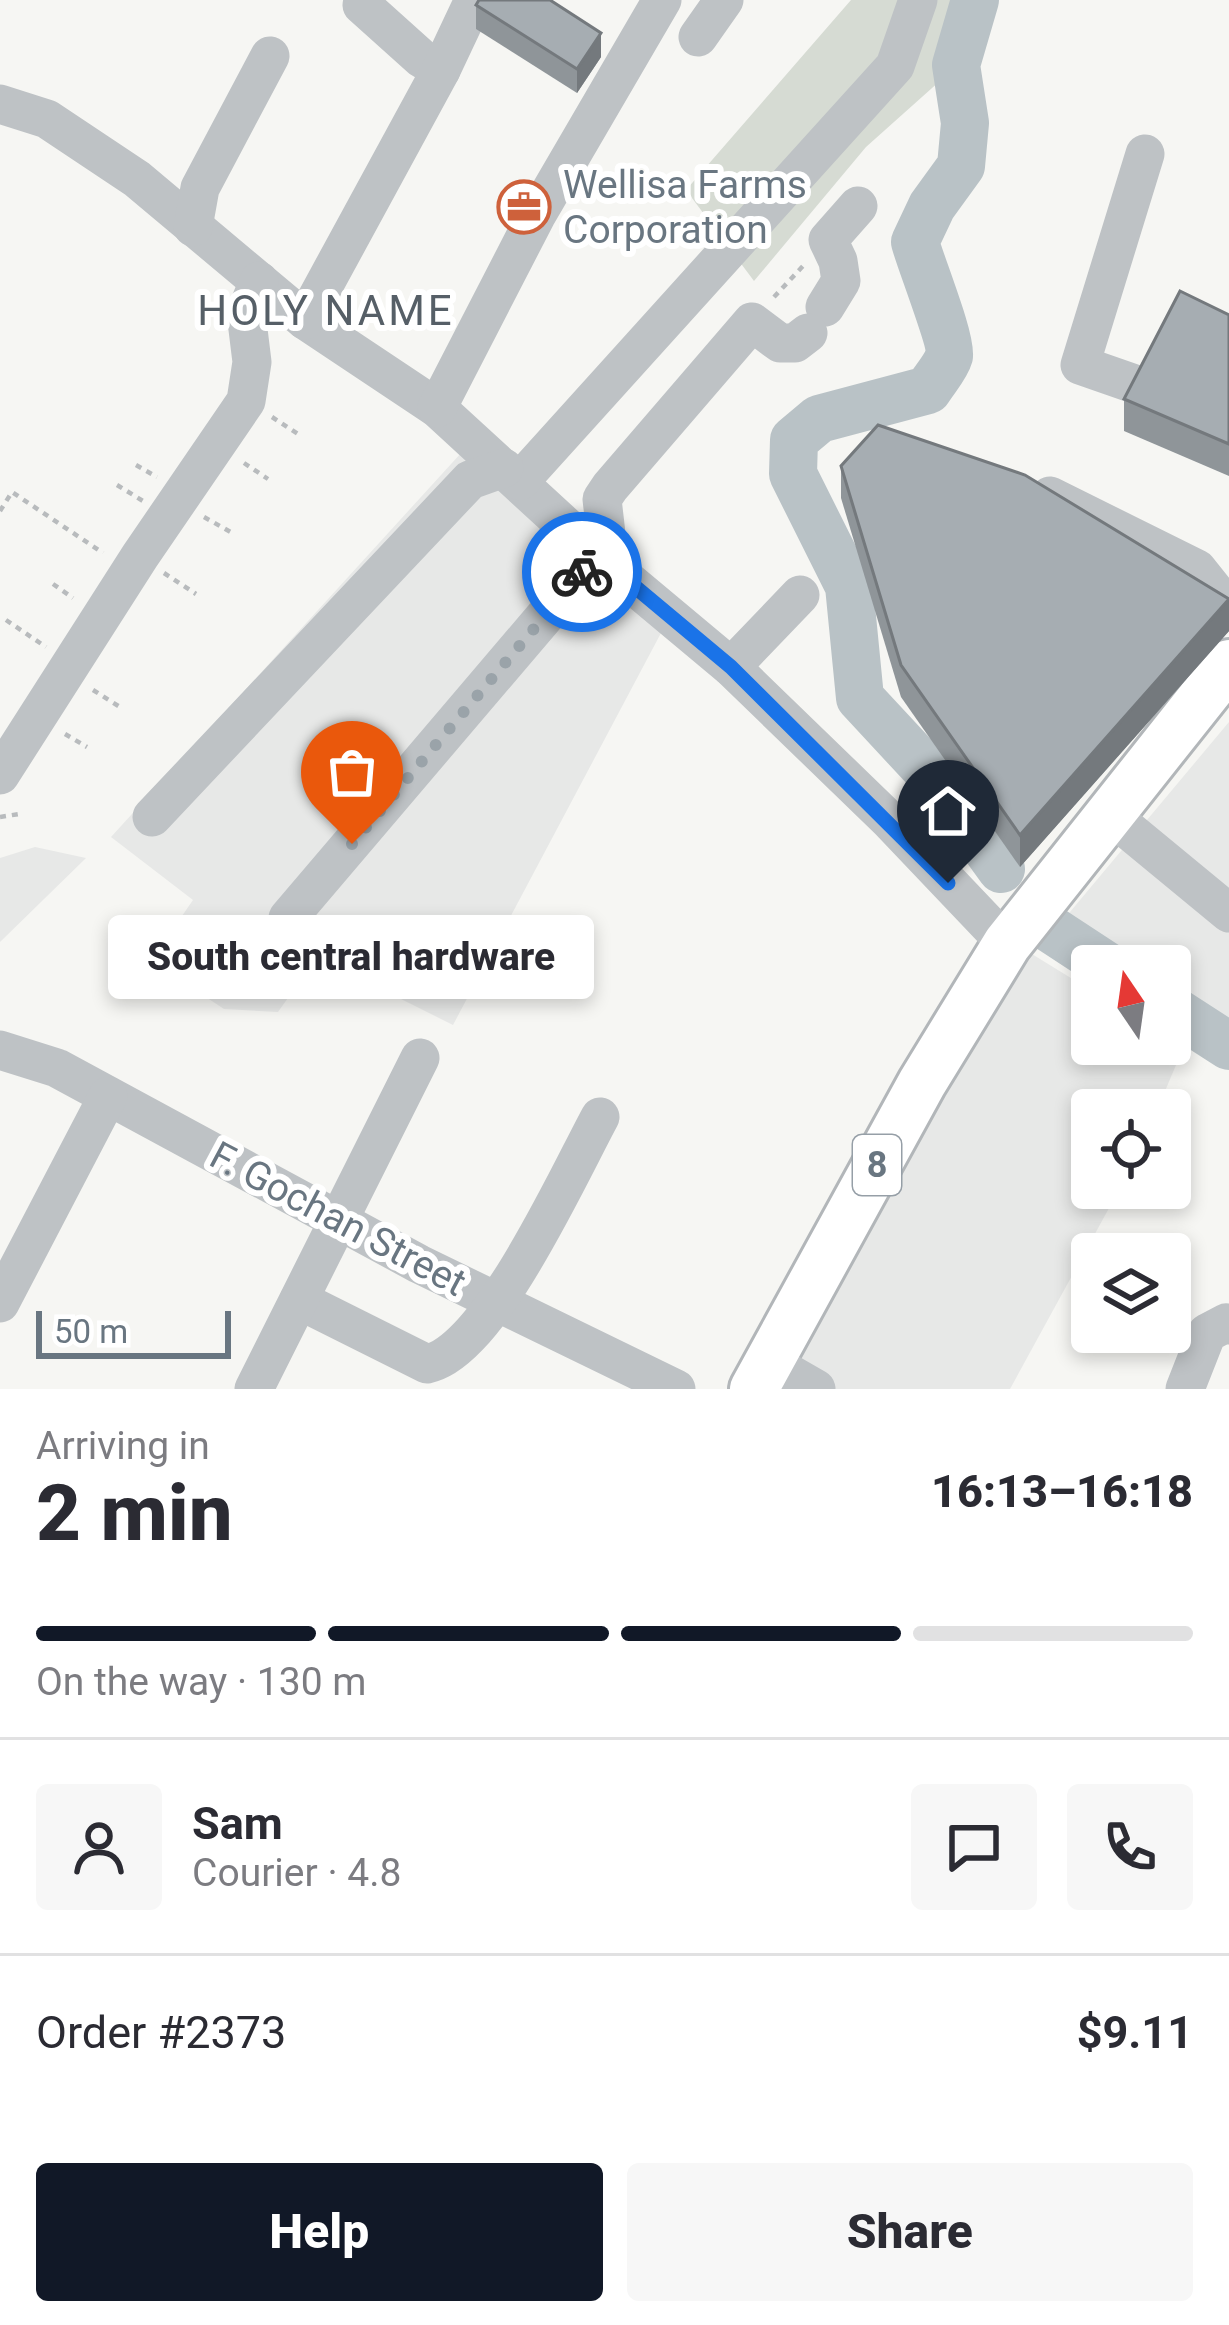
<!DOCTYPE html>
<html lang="en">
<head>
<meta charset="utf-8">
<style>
  :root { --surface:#fff; --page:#f7f7f7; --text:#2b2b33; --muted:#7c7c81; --line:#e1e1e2; --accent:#111827 }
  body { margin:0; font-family:Roboto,sans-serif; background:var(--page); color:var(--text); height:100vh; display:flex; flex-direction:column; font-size:45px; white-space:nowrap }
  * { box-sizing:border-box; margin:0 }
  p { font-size:39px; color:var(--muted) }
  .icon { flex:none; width:66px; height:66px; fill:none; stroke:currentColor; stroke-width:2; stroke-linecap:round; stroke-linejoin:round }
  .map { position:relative; height:1389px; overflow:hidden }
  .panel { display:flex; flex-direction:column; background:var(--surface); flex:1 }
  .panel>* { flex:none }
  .needle { width:78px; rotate:347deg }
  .controls { position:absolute; left:1071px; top:945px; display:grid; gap:24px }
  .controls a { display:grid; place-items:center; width:120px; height:120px; border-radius:12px; background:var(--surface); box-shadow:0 6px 18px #0003; font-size:60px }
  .scale { position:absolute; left:36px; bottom:30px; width:195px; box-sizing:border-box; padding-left:12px; border:6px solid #697681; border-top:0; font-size:33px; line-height:42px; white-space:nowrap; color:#697681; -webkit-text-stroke:9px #fff; paint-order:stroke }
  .pin { position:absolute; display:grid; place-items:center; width:102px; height:102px; color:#fff; margin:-123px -51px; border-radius:50% 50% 50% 0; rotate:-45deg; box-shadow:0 0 12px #0007 }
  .pin .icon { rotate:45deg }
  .courier { position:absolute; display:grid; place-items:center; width:120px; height:120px; margin:-60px; border:9px solid #1a73e8; border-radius:50%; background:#fff; color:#222; box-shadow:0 3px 15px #0007 }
  .bubble { position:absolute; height:84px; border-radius:12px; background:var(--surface); box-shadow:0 6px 18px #0003; font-size:39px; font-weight:800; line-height:84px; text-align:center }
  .headline em { font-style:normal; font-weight:800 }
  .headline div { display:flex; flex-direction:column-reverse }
  .headline { display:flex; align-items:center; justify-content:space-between; height:204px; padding:0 36px }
  h1 { font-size:78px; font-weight:800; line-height:90px }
  .bar { display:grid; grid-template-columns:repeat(4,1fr); gap:18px 12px; align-content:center; height:144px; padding:0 36px }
  .bar i { height:15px; border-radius:9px; background:var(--line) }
  .bar .on { background:var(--accent) }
  .bar p { grid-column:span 4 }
  .line { display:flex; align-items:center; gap:30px; padding:0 36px; border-top:3px solid var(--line) }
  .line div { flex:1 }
  .round { display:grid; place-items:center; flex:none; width:126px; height:126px; border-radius:12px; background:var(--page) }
  .action { display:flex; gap:24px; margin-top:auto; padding:24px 36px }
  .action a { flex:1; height:138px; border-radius:12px; background:var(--accent); color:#fff; font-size:48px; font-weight:800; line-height:138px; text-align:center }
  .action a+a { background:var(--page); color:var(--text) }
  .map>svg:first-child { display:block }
  .built { fill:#e7e8e7 }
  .green { fill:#d6dbd3 }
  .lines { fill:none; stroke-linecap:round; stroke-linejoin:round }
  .river { stroke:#b9c2c6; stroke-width:48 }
  .major-casing { stroke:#b2b6b9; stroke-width:54 }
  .path { stroke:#b8bbbd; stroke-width:4.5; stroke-dasharray:6 6; stroke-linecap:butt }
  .minor { stroke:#bec2c5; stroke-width:39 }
  .major { stroke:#fff; stroke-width:48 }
  .wall { fill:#8f9599 }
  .shaded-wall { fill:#74797d }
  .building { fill:#a6adb2; stroke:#74797d; stroke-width:3 }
  .done { stroke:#9aa3a9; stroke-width:12; stroke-dasharray:0 21.6 }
  .route { stroke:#1a73e8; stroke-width:15 }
  .labels { text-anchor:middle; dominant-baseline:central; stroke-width:12; stroke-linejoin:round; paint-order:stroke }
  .shield { fill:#fff; stroke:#969fa7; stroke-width:3 }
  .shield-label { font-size:36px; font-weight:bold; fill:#697681 }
  .poi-label { font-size:39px; fill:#697681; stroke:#fff; text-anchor:start }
  .street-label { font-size:39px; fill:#697681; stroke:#fff }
  .neighbourhood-label { font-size:42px; letter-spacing:3px; fill:#565f67; stroke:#fff }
</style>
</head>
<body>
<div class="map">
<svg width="1229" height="1389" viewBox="0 0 1229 1389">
  <rect width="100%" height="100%" fill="#f6f6f3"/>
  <!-- built -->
  <g class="built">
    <path d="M462,452L661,633L453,1025L317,957L278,1012L224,1009L183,982L173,929L193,900L111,837Z"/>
    <path d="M1229,722V1024L1170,986V966H1139L1065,918Z"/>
    <path d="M35,847L86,858L0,942V858Z"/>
    <path d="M1027,951L1092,991V1044H1170V1038L1184,1046L1157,1110H1092V1188H1120L1010,1389H777Z"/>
  </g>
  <!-- green -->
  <path class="green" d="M851,0H963L966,16L941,80L866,147L754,281L686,190Z"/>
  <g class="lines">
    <!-- river -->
    <g class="river">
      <path d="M975,0L956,65L965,123L961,166L932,206L915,242C921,264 952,341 949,356C946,367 934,380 928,390L819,419L794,440L793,474L849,586L860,698L938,782L1001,869"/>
      <path d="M1046,926L1107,966"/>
      <path d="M1170,1008L1229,1046"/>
    </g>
    <!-- major casing -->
    <g class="major-casing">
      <path id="major" d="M754,1389L922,1083L1007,944L1229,664"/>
    </g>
    <!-- path -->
    <g class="path">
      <path d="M774,297L803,266"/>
      <path d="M272,417L298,434"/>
      <path d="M244,463L268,479"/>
      <path d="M136,465L157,477"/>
      <path d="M117,485L143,501"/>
      <path d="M0,511L12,492L103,553"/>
      <path d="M204,517L234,534"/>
      <path d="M164,573L196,594"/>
      <path d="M53,584L73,598"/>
      <path d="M6,620L46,647"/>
      <path d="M93,690L120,707"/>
      <path d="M65,734L87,747"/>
      <path d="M0,817L19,814"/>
    </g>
    <!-- minor -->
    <g class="minor">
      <path d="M362,5L421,58L441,70"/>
      <path d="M698,37L724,0"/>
      <path d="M0,104L47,119L137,179L305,320L437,408L597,555L731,667L890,821L1007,944"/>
      <path d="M1145,154L1080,365L1146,388"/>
      <path d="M193,227L200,188L270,56"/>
      <path d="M825,307L841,281L838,261L828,240L858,206"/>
      <path d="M305,320L441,70L474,0"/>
      <path d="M437,408L536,216L662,0"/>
      <path d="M520,481L895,66L918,0"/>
      <path d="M1050,496L1197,569L1229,609"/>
      <path d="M731,667L800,595"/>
      <path d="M0,775L140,556L246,401L252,362L246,313L259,281"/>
      <path d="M1109,814L1229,913"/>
      <path d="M152,817L470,480L504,468"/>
      <path d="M288,918L597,555L606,534L602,499L610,487L752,322L780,343H795L808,333"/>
      <path d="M0,1050L57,1068L419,1264L676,1389"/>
      <path d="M299,1300L427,1364C489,1352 569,1174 600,1117"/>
      <path d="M0,1303L108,1096"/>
      <path d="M769,1362L816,1389"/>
      <path d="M254,1389L420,1058"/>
      <path d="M1185,1389L1207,1333L1226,1323L1229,1325"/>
    </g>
    <!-- major -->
    <use href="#major" class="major"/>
  </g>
  <!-- wall -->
  <g class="wall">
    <path d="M476,5L601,57L577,93L476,29Z"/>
    <path d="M1229,315V476L1124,431V399Z"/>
    <path d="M841,466L1229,631L1020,867L901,697L841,498Z"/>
  </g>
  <!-- shaded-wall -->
  <g class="shaded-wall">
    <path d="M601,33V57L577,93V69Z"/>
    <path d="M1229,599V631L1020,867V835Z"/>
  </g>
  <!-- building -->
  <g class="building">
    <path d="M479,0H550L601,33L577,69L476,5Z"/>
    <path d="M1180,291L1229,315V444L1124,399Z"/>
    <path d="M878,425L1025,475L1229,599L1020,835L901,665L841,466Z"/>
  </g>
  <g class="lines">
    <!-- done -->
    <path class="done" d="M352,844L582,572"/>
    <!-- route -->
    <path class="route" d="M582,572L597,555L731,667L948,883"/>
  </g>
  <!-- icons -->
  <defs>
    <g id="office-ring" transform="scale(2.7)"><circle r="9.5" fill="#fff" stroke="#ce613b" stroke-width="1.5"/><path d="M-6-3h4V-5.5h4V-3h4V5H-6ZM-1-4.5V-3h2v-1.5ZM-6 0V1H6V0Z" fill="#ce613b"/></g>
  </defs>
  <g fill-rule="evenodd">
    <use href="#office-ring" x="524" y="207"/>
  </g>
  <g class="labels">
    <!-- shield labels -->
    <rect class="shield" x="853" y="1135" width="48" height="60" rx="9"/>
    <g class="shield-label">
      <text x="877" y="1165">8</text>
    </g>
    <!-- poi labels -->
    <g class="poi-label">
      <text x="563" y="185">Wellisa Farms<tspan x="563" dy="45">Corporation</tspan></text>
    </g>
    <!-- street labels -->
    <g class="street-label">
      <text transform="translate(338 1219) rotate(28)">F. Gochan Street</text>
    </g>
    <!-- neighbourhood labels -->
    <g class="neighbourhood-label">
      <text x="326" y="310">HOLY NAME</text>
    </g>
  </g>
</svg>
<div class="controls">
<a><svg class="needle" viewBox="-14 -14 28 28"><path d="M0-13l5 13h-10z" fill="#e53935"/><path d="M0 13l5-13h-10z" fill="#7c7c81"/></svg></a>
<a><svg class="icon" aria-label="locate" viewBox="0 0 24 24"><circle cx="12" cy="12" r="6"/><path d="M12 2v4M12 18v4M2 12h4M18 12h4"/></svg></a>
<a><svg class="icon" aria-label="layers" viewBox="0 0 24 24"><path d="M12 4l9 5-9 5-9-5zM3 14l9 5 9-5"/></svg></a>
</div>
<div class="scale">50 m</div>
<div class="pin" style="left:352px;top:844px;background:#ea580c"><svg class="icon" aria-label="bag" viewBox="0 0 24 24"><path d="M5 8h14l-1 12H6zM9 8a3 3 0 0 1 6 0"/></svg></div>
<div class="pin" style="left:948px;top:883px;background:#1f2937"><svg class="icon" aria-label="home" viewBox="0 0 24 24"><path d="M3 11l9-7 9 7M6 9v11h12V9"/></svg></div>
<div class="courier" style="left:582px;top:572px"><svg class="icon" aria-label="bike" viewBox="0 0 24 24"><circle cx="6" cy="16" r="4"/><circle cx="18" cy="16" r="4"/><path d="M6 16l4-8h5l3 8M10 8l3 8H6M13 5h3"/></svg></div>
<div class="bubble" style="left:108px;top:915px;width:486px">South central hardware</div>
</div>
<section class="panel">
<div class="headline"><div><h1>2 min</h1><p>Arriving in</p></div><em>16:13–16:18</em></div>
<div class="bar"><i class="on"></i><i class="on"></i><i class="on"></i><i></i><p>On the way · 130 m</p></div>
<div class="line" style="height:216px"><a class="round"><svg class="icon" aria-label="person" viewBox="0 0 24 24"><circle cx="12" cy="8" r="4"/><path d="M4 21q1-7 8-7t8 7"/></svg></a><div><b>Sam</b><p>Courier · 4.8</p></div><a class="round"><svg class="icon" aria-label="chat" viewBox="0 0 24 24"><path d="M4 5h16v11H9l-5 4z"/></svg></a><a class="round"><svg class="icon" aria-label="phone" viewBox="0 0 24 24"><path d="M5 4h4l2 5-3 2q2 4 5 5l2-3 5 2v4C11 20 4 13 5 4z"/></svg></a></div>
<div class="line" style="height:156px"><div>Order #2373</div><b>$9.11</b></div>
<div class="action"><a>Help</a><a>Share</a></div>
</section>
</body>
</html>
